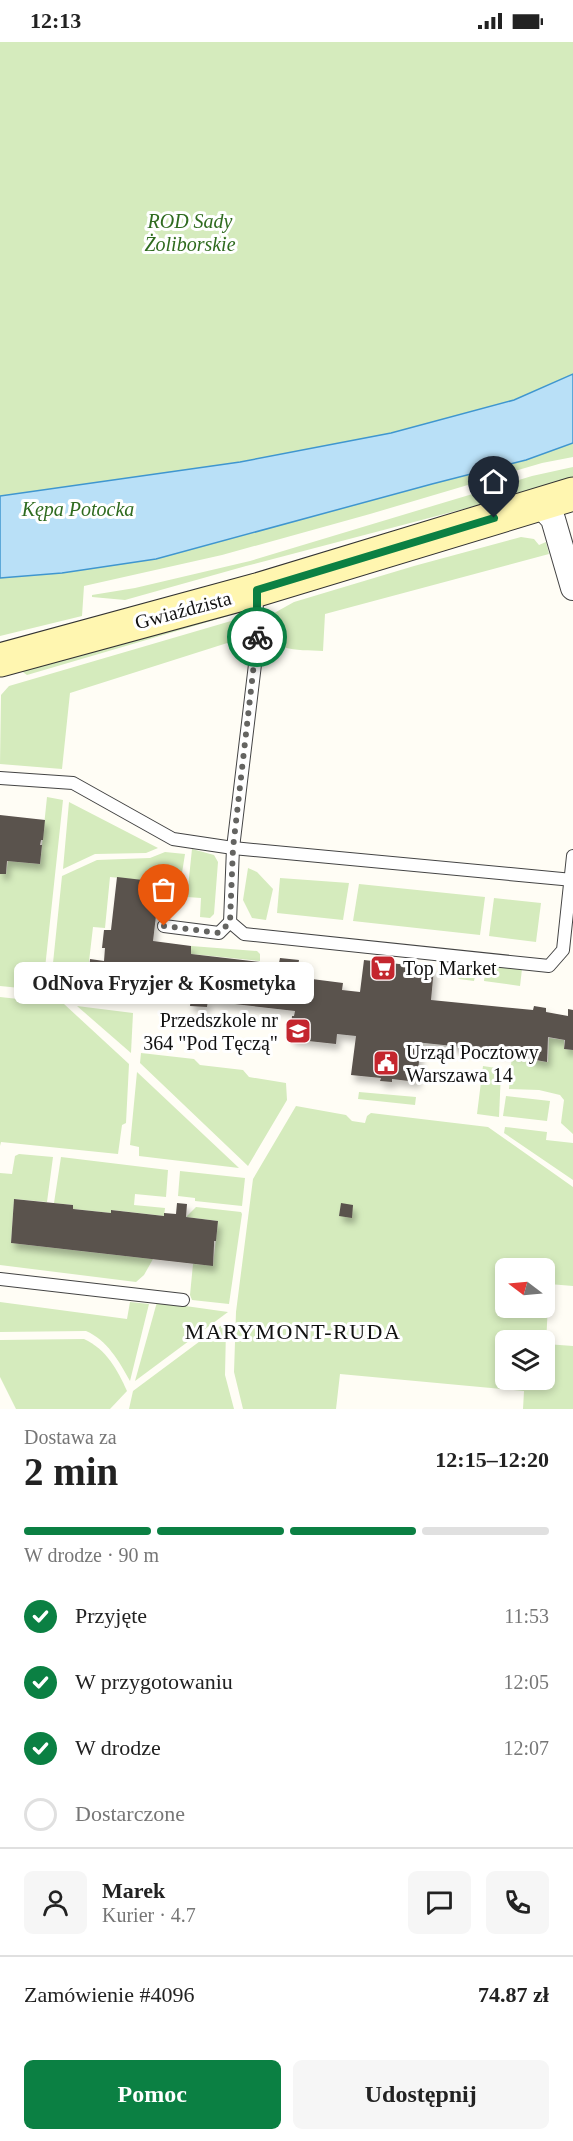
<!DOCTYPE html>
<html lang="pl">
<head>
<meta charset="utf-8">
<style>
  :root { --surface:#fff; --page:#f6f6f6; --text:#222; --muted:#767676; --line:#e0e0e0; --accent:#0b8043 }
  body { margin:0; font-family:"Times New Roman",serif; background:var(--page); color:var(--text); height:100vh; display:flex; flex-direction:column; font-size:22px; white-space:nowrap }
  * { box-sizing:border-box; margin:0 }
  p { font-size:20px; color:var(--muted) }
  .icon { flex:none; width:33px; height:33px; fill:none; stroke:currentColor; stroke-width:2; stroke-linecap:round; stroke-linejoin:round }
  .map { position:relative; height:1367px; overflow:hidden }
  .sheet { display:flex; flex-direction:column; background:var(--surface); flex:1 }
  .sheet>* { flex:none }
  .needle { width:39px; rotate:286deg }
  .tools { position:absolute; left:495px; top:1216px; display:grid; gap:12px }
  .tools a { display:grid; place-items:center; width:60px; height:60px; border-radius:9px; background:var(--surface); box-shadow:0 3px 9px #0003; font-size:30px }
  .pin { position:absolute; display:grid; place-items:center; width:51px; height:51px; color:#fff; margin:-62px -26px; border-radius:50% 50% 50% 0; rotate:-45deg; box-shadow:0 0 6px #0007 }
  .pin .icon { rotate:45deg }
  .courier { position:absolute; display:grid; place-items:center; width:60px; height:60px; margin:-30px; border:4px solid #0b8043; border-radius:50%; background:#fff; color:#222; box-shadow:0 2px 8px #0007 }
  .bubble { position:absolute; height:42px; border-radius:9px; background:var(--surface); box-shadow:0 3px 9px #0003; font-size:20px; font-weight:800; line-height:42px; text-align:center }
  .headline em { font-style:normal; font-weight:800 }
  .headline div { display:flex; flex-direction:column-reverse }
  .headline { display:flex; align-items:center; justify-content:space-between; height:102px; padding:0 24px }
  h1 { font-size:39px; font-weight:800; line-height:45px }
  .bar { display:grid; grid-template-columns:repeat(4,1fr); gap:9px 6px; align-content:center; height:72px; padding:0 24px }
  .bar i { height:8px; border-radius:4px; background:var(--line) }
  .bar .active { background:var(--accent) }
  .bar p { grid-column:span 4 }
  .line { display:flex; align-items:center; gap:15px; padding:0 24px; border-top:2px solid var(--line) }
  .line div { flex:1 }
  .round { display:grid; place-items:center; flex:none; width:63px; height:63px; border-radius:9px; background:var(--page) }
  ol { padding:0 24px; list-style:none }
  li { display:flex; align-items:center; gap:18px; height:66px }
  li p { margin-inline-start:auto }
  li .icon { padding:6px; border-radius:50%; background:var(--accent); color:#fff; stroke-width:4 }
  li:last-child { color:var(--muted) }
  li i { width:33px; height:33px; border:3px solid var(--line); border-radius:50% }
  .action { display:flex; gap:12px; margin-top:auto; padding:12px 24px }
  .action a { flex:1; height:69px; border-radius:9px; background:var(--accent); color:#fff; font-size:24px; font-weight:800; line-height:69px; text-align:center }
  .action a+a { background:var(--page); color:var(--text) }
  .status { display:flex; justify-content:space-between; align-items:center; height:42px; padding:0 30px; background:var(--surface); direction:ltr }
  .status svg { height:16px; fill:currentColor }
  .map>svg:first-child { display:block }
  .green { fill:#d5ebbd; fill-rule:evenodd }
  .water { fill:#b9e0f7; stroke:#3f96cf; stroke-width:1.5 }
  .building { fill:#5a524d; filter:url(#shadow) }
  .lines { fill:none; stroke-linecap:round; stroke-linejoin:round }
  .lane-casing { stroke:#444; stroke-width:14 }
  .street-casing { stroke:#444; stroke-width:26 }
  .secondary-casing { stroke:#333; stroke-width:35 }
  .lane { stroke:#fff; stroke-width:12 }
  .street { stroke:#fff; stroke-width:24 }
  .secondary { stroke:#fff6b0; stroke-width:33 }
  .done { stroke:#646461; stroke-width:6; stroke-dasharray:0 10.8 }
  .route { stroke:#0b8043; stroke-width:8 }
  .labels { text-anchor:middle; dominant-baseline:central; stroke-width:6; stroke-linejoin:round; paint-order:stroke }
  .park-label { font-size:20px; font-style:italic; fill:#2f6b1f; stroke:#fff }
  .street-label { font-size:20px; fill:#111; stroke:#fff }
  .poi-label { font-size:20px; fill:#111; stroke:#fff; text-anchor:start }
  .quarter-label { font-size:22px; letter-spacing:1.5px; fill:#111; stroke:#fff }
</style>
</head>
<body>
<div class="status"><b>12:13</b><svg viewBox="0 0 49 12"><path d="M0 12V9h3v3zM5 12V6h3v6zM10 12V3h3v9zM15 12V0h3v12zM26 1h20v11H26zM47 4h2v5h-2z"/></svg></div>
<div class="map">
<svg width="573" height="1367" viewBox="0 0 573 1367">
  <defs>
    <filter id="shadow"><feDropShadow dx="3.5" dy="6" stdDeviation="3" flood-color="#0004"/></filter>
  </defs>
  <rect width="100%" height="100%" fill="#fffdf5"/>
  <!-- green -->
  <g class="green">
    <path d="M0,0H573V415L542,421L370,472L222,513L84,544L82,574L0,594Z"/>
    <path d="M573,425V438L555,443L246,524L125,558L92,555V553L135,546L250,519L532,434Z"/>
    <path d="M521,495L534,497L539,503L546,500L549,512L325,572L323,609C295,607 265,612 267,575L294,560L414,524Z"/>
    <path d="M237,568L228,574L27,633L20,628Z"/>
    <path d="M245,578L247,586L243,596L70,651L62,727L0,722L1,653L9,644L231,579Z"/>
    <path d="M47,755L63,758L43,945L40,948L0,944V832H6L8,819L40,822Z"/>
    <path d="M69,760L158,806L146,811L95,812L63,827Z"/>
    <path d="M192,807L214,813L218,820L214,872L210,876L200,875L201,856L187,855Z"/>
    <path d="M165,810L185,812L179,850L159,848V840L110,835L105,886L93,885L85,954L50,950L62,834L97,818L150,816Z"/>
    <path d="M248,826L257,830L273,847L266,878L252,876L243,858Z"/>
    <path d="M280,836L349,841L343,878L277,871Z"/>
    <path d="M359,842L485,855L480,893L353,879Z"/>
    <path d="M494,856L541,861L536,900L489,894Z"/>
    <path d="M191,904L257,909L260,912V919L191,912Z"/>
    <path d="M453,918L478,920L474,939L459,937L451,928Z"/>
    <path d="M486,923L522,927L520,944L484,939Z"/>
    <path d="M0,955L64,962L129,1022L126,1081L122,1083L118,1112L1,1100L0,1104Z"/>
    <path d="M77,964L133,971L131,1011Z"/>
    <path d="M549,996L564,998V1007L573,1008V1092L561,1081L564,1058L560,1053L539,1048L509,1047L512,1012L528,1013V1018L548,1020Z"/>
    <path d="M141,1011L194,1017L200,1023L243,1028L249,1035L286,1041L287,1058L248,1124L140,1021Z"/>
    <path d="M483,1024L496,1026L501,1030L499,1075L477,1072Z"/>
    <path d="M137,1030L239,1126L139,1114V1105L130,1103Z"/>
    <path d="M359,1050L416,1055L415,1063L358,1057Z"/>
    <path d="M506,1054L550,1059L547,1079L503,1074Z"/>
    <path d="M296,1064L346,1073L352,1079L365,1081L367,1074L371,1071L488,1085L573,1145V1244L549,1242L546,1302L573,1304V1367H523L524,1349L340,1332L336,1367H243L234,1330L236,1270L253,1137ZM506,1227H544V1266H506ZM506,1299H544V1338H506Z"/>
    <path d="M505,1085L547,1090L546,1098L573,1101V1138L504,1091Z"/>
    <path d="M19,1112L53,1115L47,1160L14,1157L11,1201L153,1217L144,1233L136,1240L0,1223V1131L12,1132L15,1114Z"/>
    <path d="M61,1115L168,1128L166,1155L135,1152L134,1163L165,1166L164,1174L112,1168L111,1171L73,1167V1163L54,1161Z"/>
    <path d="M180,1129L245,1136L242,1164L195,1159V1156L178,1154Z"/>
    <path d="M196,1165L241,1170L242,1172L229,1262L192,1258L190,1253L193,1222L213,1223L218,1179L186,1175Z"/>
    <path d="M0,1260L127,1277L130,1260L149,1262L130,1339C119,1319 107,1298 86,1289L0,1290Z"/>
    <path d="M157,1260L228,1270L135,1339Z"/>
    <path d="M223,1282L226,1287L225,1333L234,1367H129L133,1349Z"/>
    <path d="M84,1297C106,1307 117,1327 127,1349L110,1367H16L0,1335V1298Z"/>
  </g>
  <!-- water -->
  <path class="water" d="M573,332V401L526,418L432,442L156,517L62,531L0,536V454L240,420L391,391L514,358Z"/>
  <!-- building -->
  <g class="building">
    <path d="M0,773L45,778L43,798H41L40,803H42L40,822L7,819L6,832H0Z"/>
    <path d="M117,835L160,840L153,899L191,904V912L260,920L279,921L280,916L299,918L296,936H294L293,943L303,944L304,936L343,941L342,948L360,950L364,918L434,926L431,958L533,968L534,964L546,966V970L568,974V967L573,968V1008L564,1007L565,998L548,995L547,1020L530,1017V1012L415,1000L414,1008L420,1009L417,1040L392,1037V1040L380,1039L381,1036L351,1033L356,994L337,992L336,1002L290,997L292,974H294L295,969L208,959L207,965L190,964L193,939L188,938L187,943L141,938L140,942L109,939V942L88,941L90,917L104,919L105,906H102L104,888H111Z"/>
    <path d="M14,1157L73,1163V1167L111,1171V1168L164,1174V1171L176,1172L177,1161L187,1162L186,1175L218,1179L216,1199H214V1203L213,1224L11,1201Z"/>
    <path d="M341,1161L353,1163L352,1176L339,1174Z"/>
  </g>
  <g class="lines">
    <!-- lane casing -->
    <g class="lane-casing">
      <g id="lane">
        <path d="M257,549L256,614L233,806L230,880L244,892L549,924L563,908L573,814"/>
        <path d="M0,736L73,741L173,797L233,806L573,838"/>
        <path d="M164,884L219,891L230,880"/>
        <path d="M0,1237L183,1258"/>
      </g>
    </g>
    <!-- street casing -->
    <g class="street-casing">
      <path id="street" d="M540,463L553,477L573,546"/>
    </g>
    <!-- secondary casing -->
    <g class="secondary-casing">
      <path id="secondary" d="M0,618L257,548L573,452"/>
    </g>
    <!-- lane -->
    <use href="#lane" class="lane"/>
    <!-- street -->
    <use href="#street" class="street"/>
    <!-- secondary -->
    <use href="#secondary" class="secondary"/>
  </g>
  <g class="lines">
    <!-- done -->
    <path class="done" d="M164,884L219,891L230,880L233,806L257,595"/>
    <!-- route -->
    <path class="route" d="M257,595V548L494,476"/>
  </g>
  <!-- icons -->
  <defs>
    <g id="supermarket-square" transform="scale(1.35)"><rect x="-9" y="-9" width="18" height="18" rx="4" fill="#c4262e" stroke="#fff"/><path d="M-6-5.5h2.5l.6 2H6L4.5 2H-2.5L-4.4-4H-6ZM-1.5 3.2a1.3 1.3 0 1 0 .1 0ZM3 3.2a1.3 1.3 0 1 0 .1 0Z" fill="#fff"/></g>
    <g id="school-square" transform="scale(1.35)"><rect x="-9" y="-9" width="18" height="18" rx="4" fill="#c4262e" stroke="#fff"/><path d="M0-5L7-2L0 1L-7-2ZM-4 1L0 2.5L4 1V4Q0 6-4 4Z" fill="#fff"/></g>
    <g id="civic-square" transform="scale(1.35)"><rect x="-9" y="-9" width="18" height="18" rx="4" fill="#c4262e" stroke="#fff"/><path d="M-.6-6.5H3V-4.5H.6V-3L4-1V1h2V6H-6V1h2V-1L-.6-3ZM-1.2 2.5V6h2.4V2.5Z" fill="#fff"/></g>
  </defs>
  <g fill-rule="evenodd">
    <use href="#supermarket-square" x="383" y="926"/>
    <use href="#school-square" x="298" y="989"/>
    <use href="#civic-square" x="386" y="1021"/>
  </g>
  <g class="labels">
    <!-- park labels -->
    <g class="park-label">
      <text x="190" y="179">ROD Sady<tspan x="190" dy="23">Żoliborskie</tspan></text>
      <text x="78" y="467">Kępa Potocka</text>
    </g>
    <!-- street labels -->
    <g class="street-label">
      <text transform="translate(183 568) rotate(-15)">Gwiaździsta</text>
    </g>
    <!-- poi labels -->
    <g class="poi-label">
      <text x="403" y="926">Top Market</text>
      <text x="278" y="978" text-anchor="end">Przedszkole nr<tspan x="278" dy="23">364 "Pod Tęczą"</tspan></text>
      <text x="406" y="1010">Urząd Pocztowy<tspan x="406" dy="23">Warszawa 14</tspan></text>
    </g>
    <!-- quarter labels -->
    <g class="quarter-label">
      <text x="293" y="1289">MARYMONT-RUDA</text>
    </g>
  </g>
</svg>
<div class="tools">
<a><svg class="needle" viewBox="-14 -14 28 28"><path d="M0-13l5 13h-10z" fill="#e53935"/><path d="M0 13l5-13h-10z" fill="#767676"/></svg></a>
<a><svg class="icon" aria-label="layers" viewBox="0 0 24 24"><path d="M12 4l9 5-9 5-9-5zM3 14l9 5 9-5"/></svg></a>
</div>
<div class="pin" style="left:164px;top:884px;background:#ea580c"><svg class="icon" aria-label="bag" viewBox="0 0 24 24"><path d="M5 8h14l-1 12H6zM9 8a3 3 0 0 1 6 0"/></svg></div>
<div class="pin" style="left:494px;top:476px;background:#1f2937"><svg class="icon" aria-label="home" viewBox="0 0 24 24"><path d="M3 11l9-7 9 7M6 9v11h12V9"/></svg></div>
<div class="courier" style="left:257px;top:595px"><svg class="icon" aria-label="bike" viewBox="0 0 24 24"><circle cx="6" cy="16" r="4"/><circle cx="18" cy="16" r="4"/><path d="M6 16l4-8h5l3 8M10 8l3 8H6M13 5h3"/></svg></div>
<div class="bubble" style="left:14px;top:920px;width:300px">OdNova Fryzjer &amp; Kosmetyka</div>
</div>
<section class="sheet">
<div class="headline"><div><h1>2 min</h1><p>Dostawa za</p></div><em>12:15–12:20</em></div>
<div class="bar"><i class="active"></i><i class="active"></i><i class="active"></i><i></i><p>W drodze · 90 m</p></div>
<ol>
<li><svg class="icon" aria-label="check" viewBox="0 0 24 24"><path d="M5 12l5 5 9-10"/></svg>Przyjęte<p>11:53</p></li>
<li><svg class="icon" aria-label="check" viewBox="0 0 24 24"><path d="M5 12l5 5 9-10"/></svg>W przygotowaniu<p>12:05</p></li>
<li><svg class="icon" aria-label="check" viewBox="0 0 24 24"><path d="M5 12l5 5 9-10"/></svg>W drodze<p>12:07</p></li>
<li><i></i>Dostarczone</li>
</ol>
<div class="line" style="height:108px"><a class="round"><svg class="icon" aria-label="person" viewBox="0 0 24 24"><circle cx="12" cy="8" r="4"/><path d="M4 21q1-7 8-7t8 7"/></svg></a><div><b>Marek</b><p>Kurier · 4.7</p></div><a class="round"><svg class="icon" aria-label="chat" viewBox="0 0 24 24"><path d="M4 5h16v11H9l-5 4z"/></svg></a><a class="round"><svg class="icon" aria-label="phone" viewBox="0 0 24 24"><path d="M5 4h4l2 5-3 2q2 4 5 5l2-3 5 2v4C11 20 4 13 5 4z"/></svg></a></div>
<div class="line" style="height:78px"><div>Zamówienie #4096</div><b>74.87 zł</b></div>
<div class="action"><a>Pomoc</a><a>Udostępnij</a></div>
</section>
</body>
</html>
